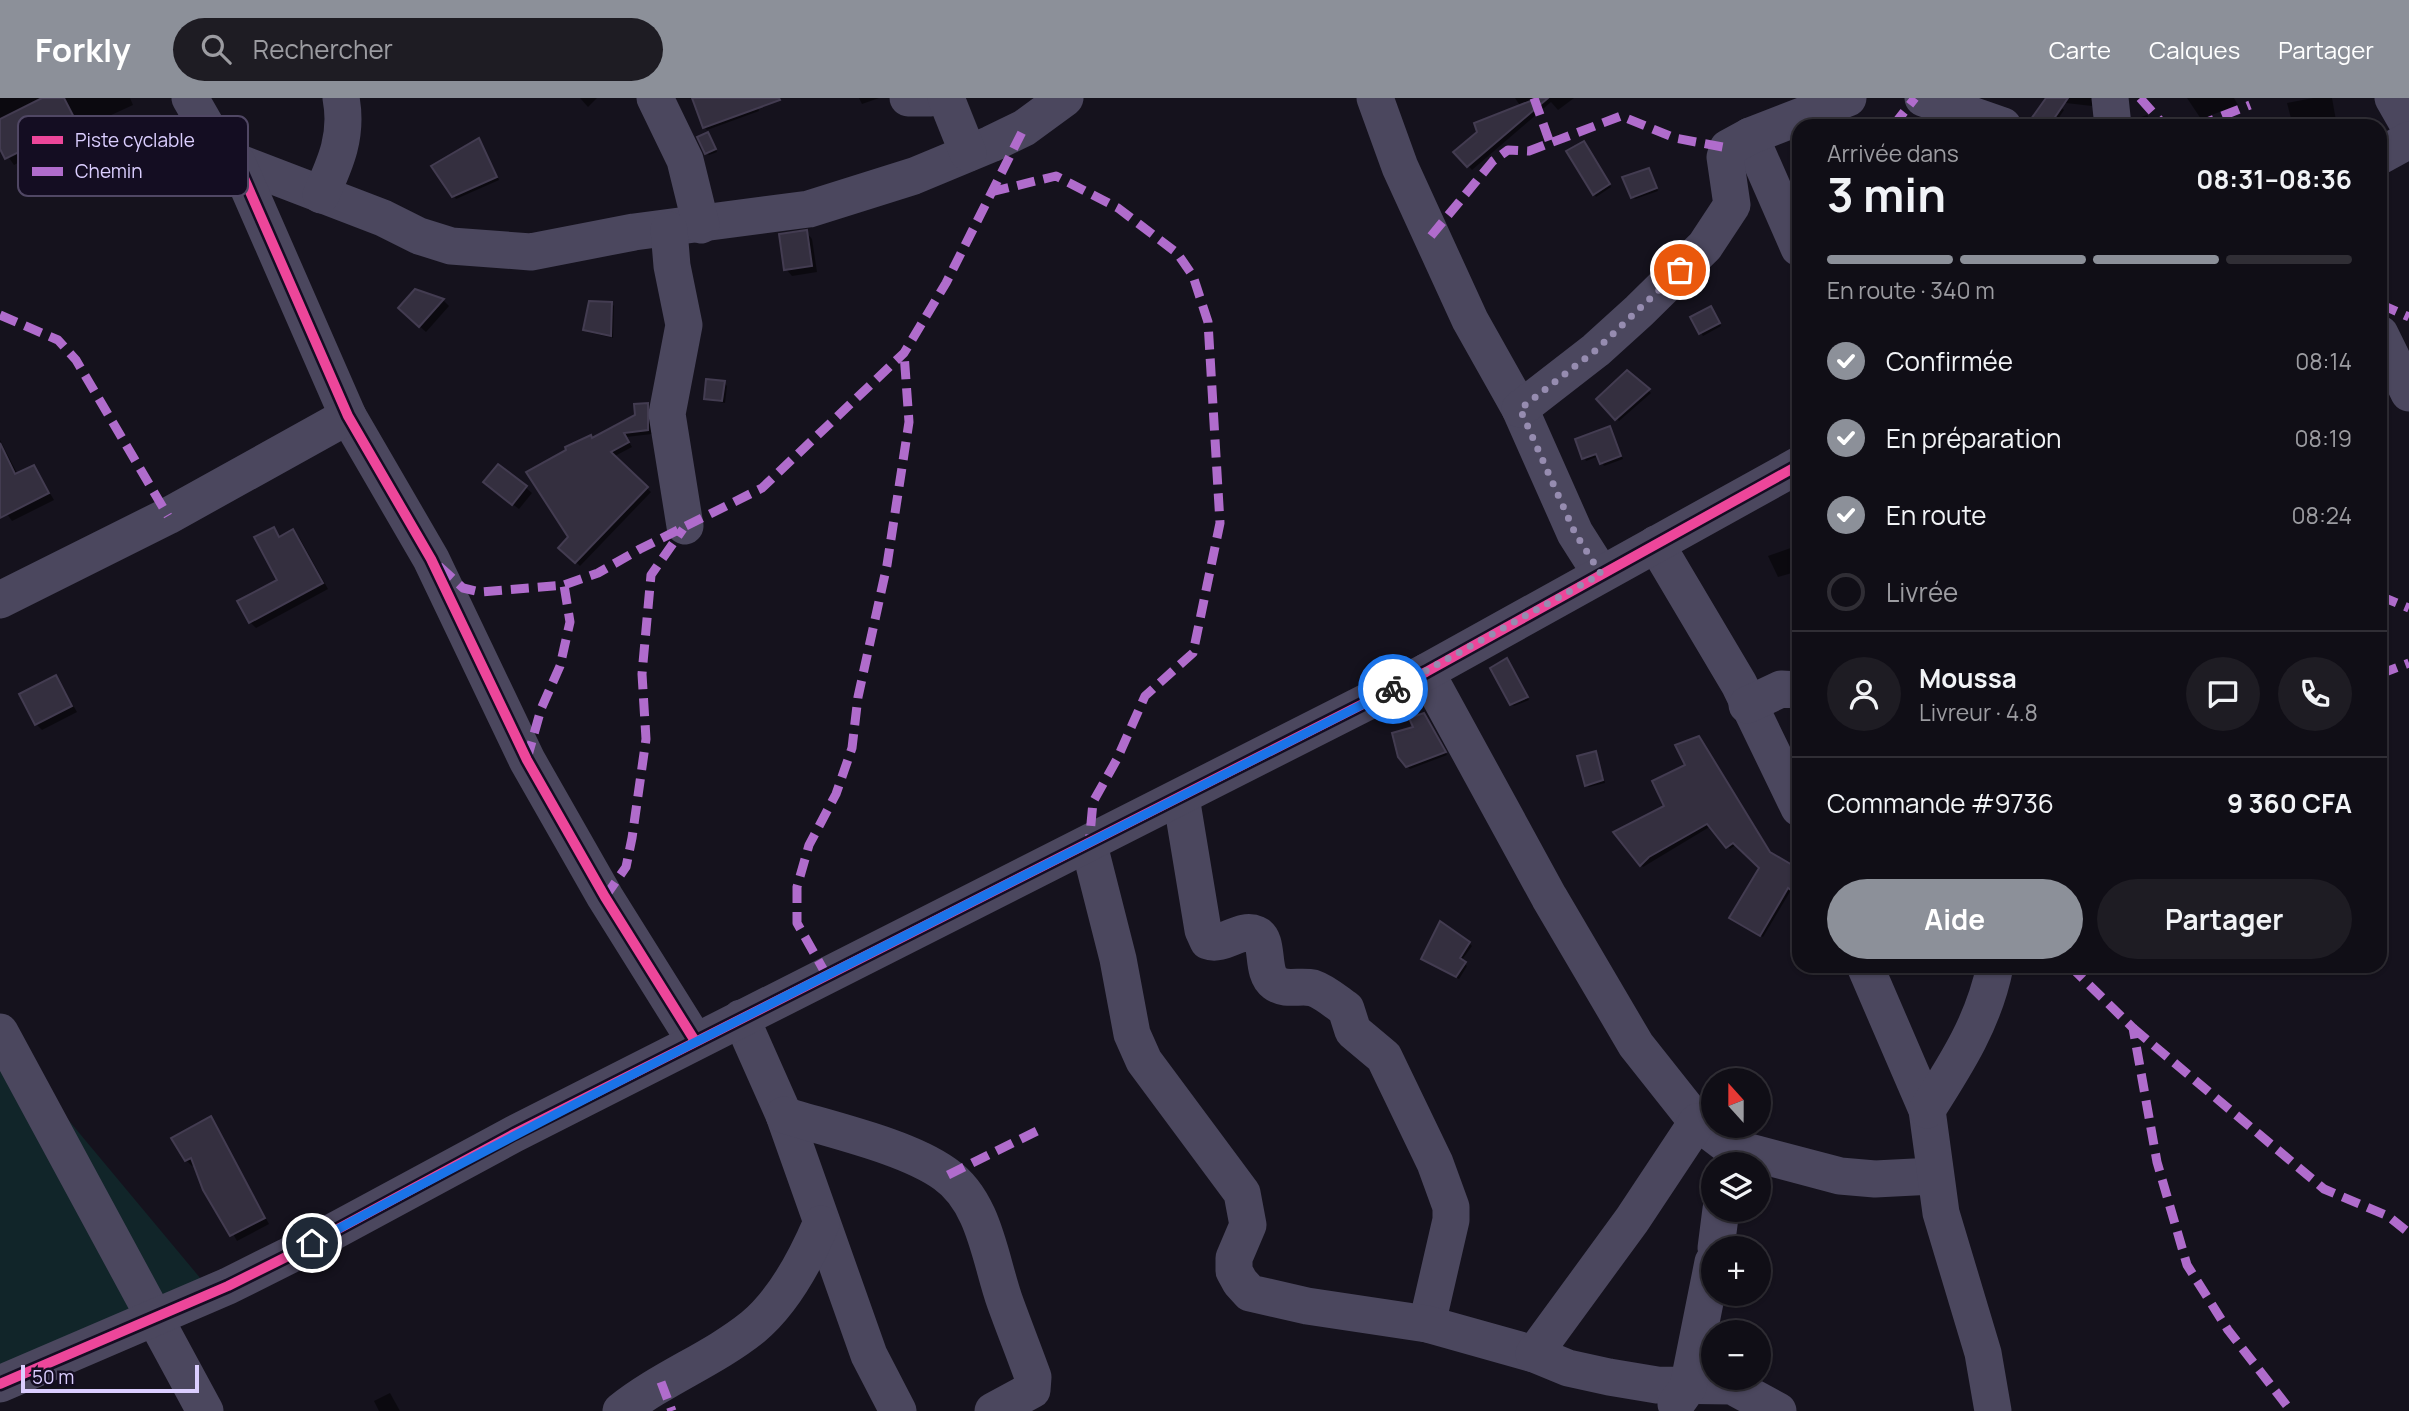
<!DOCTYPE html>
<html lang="fr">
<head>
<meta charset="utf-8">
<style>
  :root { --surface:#100e16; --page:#1e1c23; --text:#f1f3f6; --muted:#9c9ca1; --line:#302e35; --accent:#8c9099 }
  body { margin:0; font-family:Manrope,sans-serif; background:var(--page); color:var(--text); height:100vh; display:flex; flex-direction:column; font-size:26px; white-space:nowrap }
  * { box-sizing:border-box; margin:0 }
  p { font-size:23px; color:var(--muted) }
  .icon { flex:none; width:38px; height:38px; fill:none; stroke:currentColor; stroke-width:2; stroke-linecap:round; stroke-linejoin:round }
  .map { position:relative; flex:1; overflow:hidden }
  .details { position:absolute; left:1792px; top:21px; width:595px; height:854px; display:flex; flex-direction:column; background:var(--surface); border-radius:21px; box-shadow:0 2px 5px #0004,0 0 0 2px var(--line) }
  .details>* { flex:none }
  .needle { width:46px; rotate:339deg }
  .buttons { position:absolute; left:1701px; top:970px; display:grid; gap:14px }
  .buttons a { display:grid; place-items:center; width:70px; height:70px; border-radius:50%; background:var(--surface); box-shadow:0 2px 5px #0004,0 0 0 2px var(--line); font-size:35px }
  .scale { position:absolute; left:21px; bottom:18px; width:178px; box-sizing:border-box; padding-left:7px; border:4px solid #dbceff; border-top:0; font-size:19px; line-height:24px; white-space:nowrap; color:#dbceff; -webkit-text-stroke:5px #140d22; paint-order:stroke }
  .pin { position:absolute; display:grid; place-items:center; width:60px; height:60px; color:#fff; margin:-30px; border:4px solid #fff; border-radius:50%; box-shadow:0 2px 7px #0007 }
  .courier { position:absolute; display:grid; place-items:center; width:70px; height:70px; margin:-35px; border:5px solid #1a73e8; border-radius:50%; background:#fff; color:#222; box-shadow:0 2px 9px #0007 }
  .overview em { font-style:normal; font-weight:700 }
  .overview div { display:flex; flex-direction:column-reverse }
  .overview { display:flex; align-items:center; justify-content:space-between; height:119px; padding:0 35px }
  h1 { font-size:46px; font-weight:700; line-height:52px }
  .bar { display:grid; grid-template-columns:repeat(4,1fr); gap:10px 7px; align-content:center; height:84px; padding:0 35px }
  .bar i { height:9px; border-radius:5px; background:var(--line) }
  .bar .current { background:var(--accent) }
  .bar p { grid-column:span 4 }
  .line { display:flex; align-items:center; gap:18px; padding:0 35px; border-top:2px solid var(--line) }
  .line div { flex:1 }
  .round { display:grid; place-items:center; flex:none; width:74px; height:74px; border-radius:37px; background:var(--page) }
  ol { padding:0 35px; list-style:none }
  li { display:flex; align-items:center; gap:21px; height:77px }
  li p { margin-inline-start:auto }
  li .icon { padding:7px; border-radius:50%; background:var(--accent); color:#fff; stroke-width:4 }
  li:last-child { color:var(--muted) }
  li i { width:38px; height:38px; border:4px solid var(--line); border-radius:50% }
  .action { display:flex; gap:14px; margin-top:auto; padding:14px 35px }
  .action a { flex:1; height:80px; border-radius:42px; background:var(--accent); color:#fff; font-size:28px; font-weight:700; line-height:80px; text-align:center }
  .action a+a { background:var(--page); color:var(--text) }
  header { display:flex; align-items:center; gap:42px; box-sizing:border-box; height:98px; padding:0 35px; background:var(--accent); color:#fff }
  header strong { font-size:33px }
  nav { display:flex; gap:38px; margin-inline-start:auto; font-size:24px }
  .search { width:490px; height:63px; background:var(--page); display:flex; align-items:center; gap:18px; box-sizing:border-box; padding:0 24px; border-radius:38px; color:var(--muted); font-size:26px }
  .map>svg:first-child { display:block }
  .green { fill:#112529 }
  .shadow { fill:#0007 }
  .building { fill:#342f3f; stroke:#433c51; stroke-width:2 }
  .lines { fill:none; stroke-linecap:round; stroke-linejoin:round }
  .minor { stroke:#4b475e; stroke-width:37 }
  .quiet { stroke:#b06ccc; stroke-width:9; stroke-dasharray:18 9; stroke-linecap:butt }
  .cycleway-casing { stroke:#140d22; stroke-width:15 }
  .cycleway { stroke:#ed469a; stroke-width:10 }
  .done { stroke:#968cb0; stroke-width:7; stroke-dasharray:0 12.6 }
  .route { stroke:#1a73e8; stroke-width:9 }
  .key { fill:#140d22; stroke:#504764; stroke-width:2 }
  .key-label { font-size:19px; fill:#dbceff }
</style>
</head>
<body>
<header>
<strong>Forkly</strong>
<div class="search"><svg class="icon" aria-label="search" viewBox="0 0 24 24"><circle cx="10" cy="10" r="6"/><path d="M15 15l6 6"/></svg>Rechercher</div>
<nav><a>Carte</a><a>Calques</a><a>Partager</a></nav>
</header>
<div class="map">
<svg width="2409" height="1313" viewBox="0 0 2409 1313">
  <rect width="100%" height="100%" fill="#15121d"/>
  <!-- green -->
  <path class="green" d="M0,940L206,1187L0,1282Z"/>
  <!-- shadow -->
  <g class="shadow">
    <path d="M0,0H130L133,7L83,30L14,67L0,47Z"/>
    <path d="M580,0H597L588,9Z"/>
    <path d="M754,0L759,13L707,32L704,29Z"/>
    <path d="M859,0H879L862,6Z"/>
    <path d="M1515,0H1574L1558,12L1551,4L1472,72L1456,54L1521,9Z"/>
    <path d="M2048,0L2064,12L2053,28H2034Z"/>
    <path d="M2064,0H2094L2092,8L2066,5Z"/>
    <path d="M2187,0H2234L2238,7L2201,21Z"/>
    <path d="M2313,0H2332L2337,28H2293L2287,5Z"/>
    <path d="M2147,17L2155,28H2135V21Z"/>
    <path d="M708,36L717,54L709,57L706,55Z"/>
    <path d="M481,45L499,82L456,101L454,98Z"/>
    <path d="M1586,47L1611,89L1596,99L1594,96Z"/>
    <path d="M1649,72L1658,93L1635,101L1633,99Z"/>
    <path d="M806,134L812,141L817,174L792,178L786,171Z"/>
    <path d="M416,193L444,203L449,208L426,234L406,216Z"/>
    <path d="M611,205L614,208L613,240L587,234L585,232Z"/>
    <path d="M1711,210L1721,228L1703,238L1692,220Z"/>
    <path d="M1627,274L1651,295L1619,323L1598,301Z"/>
    <path d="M724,285L727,288L725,305L705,301Z"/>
    <path d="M647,307L651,311L652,336L626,339L632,349L613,359L651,394L580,468L561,450L571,439L593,341L637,318Z"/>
    <path d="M1609,330L1623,361L1604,368L1599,358L1586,363L1577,342Z"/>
    <path d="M0,342L18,377L34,369L54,402L12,423L0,406Z"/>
    <path d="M525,389L532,395L519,411L491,390Z"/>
    <path d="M273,432L281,440L292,433L299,439L328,491L256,530L250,524L279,483Z"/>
    <path d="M1799,447V473L1778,479L1768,458Z"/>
    <path d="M1509,565L1529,602L1514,608L1511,606Z"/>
    <path d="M56,579L77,614L42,632L36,626Z"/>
    <path d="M1424,617L1447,657L1410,671L1407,668L1415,630Z"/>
    <path d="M1596,655L1605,685L1589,689L1587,687Z"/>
    <path d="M1655,684L1799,773V785L1794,793L1791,792L1763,839L1734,822L1761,769L1737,746L1730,751L1711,728L1643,769L1641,767L1667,709Z"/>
    <path d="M1469,845L1472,848L1461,863L1467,868L1459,881L1425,863Z"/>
    <path d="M211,1020L269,1126L237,1143L195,1066L192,1068L186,1062Z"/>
    <path d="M390,1295L400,1313H379L374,1303Z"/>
  </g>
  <!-- building -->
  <g class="building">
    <path d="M42,0H64L77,25L5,61L0,51V21Z"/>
    <path d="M692,0H779L780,2L703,30Z"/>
    <path d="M1538,0H1548L1467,69L1453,54L1477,34L1474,25Z"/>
    <path d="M2046,0H2068L2049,28H2026Z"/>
    <path d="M708,34L716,51L705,56L697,39Z"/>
    <path d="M479,40L497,79L452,99L431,68Z"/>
    <path d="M1584,43L1610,86L1593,97L1566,53Z"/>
    <path d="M1649,70L1657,90L1631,100L1622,79Z"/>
    <path d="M807,132L812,168L784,172L779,136Z"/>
    <path d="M415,191L444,201L419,229L398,210Z"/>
    <path d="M589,203L612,204L611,238L583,232Z"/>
    <path d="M1711,208L1720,225L1699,236L1690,219Z"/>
    <path d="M1627,272L1650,291L1615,322L1596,301Z"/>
    <path d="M706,281L725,283L722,303L704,301Z"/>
    <path d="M648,305V332L624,335L629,344L611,354L648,389L575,465L558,450L568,439L526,374L566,352L565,349L591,337L592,340L635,317L634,306Z"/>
    <path d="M1610,328L1621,358L1600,366L1596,356L1582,361L1575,341Z"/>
    <path d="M0,345L15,376L34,367L49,395L0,420Z"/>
    <path d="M498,366L527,388L512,407L483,384Z"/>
    <path d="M274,429L279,439L293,431L323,485L249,525L237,503L277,482L254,439Z"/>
    <path d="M1507,560L1528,599L1510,607L1490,570Z"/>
    <path d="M56,577L72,608L35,627L19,596Z"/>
    <path d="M1424,615L1446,654L1406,669L1398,659L1392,635L1413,629L1409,620Z"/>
    <path d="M1699,638L1770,754L1799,771V778L1791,792L1788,790L1760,838L1729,820L1759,770L1733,745L1726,750L1707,726L1649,759L1640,768L1613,734L1664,708L1652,683L1685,667L1675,647Z"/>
    <path d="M1596,653L1603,682L1585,688L1577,658Z"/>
    <path d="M1440,823L1470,844L1460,860L1466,864L1456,879L1421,861Z"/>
    <path d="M211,1018L265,1120L230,1138L203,1092L191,1060L185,1063L171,1040Z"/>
  </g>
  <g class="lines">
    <!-- minor -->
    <g class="minor">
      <path d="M190,0L213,40L237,64L383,120L419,138L451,148L531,154L634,134L809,111L914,78L991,46L1024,30L1065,0"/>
      <path d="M655,0L685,62L701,127"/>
      <path d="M908,0H931"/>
      <path d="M946,0L968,55"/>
      <path d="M1375,0L1400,69L1470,222L1520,311L1575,435L1601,476"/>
      <path d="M1923,0L2003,28"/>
      <path d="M2110,0L2113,28"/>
      <path d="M2393,0L2409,28"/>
      <path d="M1750,38L1799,150"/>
      <path d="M2380,58L2409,42"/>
      <path d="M237,64L348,318L431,461L527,662L605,799L695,943"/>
      <path d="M321,97C336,64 348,37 341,0"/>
      <path d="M669,132L672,168L684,227L667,316L685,428"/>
      <path d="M2380,236L2409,295"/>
      <path d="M1520,311L1596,252L1639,213L1705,148L1732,107L1725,59L1728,50L1750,38L1848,0"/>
      <path d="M1656,446L1739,586L1799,710"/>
      <path d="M0,502L168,418L348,318"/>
      <path d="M1426,574L1549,799L1636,947L1697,1024L1730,1049L1840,1078L1875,1081L1934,1078"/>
      <path d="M1747,607L1781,591L1799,592"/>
      <path d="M1181,699L1203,832L1208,843C1223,849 1241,829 1256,836C1270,842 1260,874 1275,885C1285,893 1301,887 1313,890C1325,894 1336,904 1346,911L1353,933L1384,959L1435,1065L1451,1109V1122L1427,1226"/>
      <path d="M1089,747L1118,861L1132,936L1144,963L1242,1095L1248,1127L1234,1160V1173L1240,1184L1250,1195L1307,1208L1427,1226L1534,1256"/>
      <path d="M1865,868L1927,1012L1941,1115L1983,1255L1993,1313"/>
      <path d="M741,920L784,1017L869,1257L898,1313"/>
      <path d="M0,934L205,1313"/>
      <path d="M1927,1012C1957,965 1984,923 1995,868"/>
      <path d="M784,1017C831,1032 906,1048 945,1076C985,1104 990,1162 1005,1204C1014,1229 1024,1254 1033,1279L1032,1292L993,1313"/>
      <path d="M1697,1024L1632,1122L1534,1256L1568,1270L1609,1279L1657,1287L1732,1288L1778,1313"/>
      <path d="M1716,1150L1721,1111"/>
      <path d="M0,1286L228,1188L288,1158L514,1036L1426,574L1799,367"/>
      <path d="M1676,1306L1688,1289L1713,1164"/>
      <path d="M621,1313C662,1280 712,1262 753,1229C783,1204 806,1161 821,1126"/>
    </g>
    <!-- quiet -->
    <g class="quiet">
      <path d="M1534,0L1550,45"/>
      <path d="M2140,0L2165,28"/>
      <path d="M1893,28L1915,0"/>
      <path d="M2197,28L2250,7"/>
      <path d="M991,94L1056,78L1118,110L1177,155L1193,178L1208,224L1220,425L1193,555L1145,598L1117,661L1093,704L1089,747"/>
      <path d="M1431,138L1493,63L1508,52L1529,53L1621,18L1675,40L1728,50"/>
      <path d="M2380,206L2409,219"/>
      <path d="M0,217L58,242L76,262L168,418"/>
      <path d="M439,468L463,490L480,494L564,487L598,475L640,451L762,390L904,255L946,185L1024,30"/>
      <path d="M2380,498L2409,510"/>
      <path d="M2380,576L2409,565"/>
      <path d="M527,661L541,611L560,568L570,524L564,487"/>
      <path d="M605,799L626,769L632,740L646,641L642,576L651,477L683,431"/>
      <path d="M2070,868L2133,930L2157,1064L2187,1167L2228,1232L2291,1313"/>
      <path d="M827,878L797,825V789L809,747L836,696L852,650L858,599L887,467L909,324L904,255"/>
      <path d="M2133,930L2324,1091L2388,1118L2409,1135"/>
      <path d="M948,1077L1039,1032"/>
      <path d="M661,1284L672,1313"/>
    </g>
    <!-- cycleway casing -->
    <g class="cycleway-casing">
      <g id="cycleway">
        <path d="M237,64L348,318L431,461L527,662L605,799L695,943"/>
        <path d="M0,1286L228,1188L288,1158L514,1036L1426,574L1799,367"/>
      </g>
    </g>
    <!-- cycleway -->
    <use href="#cycleway" class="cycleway"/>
  </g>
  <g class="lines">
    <!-- done -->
    <path class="done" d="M1393,591L1601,476L1575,435L1520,311L1596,252L1680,172"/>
    <!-- route -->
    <path class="route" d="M312,1145C669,953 1032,775 1393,591"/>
  </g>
  <!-- legend -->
  <rect x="18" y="18" width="230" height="80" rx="10" class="key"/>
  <rect x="32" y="38" width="31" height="8" fill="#ed469a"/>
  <rect x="32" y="69" width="31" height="9" fill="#b06ccc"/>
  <g class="key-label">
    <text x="75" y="49">Piste cyclable</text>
    <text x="75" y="80">Chemin</text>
  </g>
</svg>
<div class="buttons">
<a><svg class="needle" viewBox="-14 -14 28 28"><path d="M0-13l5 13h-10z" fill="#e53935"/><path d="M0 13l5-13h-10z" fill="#9c9ca1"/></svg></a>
<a><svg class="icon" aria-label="layers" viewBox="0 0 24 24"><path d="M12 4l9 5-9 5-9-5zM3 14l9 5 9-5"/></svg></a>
<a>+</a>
<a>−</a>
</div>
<div class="scale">50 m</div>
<div class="pin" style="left:1680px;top:172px;background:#ea580c"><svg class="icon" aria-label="bag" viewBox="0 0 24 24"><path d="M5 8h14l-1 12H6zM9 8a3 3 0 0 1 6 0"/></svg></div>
<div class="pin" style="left:312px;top:1145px;background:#1f2937"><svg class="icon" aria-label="home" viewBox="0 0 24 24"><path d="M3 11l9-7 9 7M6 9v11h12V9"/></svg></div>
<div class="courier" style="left:1393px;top:591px"><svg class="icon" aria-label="bike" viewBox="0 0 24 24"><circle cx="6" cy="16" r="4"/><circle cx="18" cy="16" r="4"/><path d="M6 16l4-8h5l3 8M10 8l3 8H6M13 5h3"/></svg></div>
<section class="details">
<div class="overview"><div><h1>3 min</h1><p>Arrivée dans</p></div><em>08:31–08:36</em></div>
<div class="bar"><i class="current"></i><i class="current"></i><i class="current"></i><i></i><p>En route · 340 m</p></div>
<ol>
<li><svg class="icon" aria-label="check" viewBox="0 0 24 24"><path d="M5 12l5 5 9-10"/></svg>Confirmée<p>08:14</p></li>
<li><svg class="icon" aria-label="check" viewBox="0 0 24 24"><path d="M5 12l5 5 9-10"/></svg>En préparation<p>08:19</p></li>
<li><svg class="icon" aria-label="check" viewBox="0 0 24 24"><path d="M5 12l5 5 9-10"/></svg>En route<p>08:24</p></li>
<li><i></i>Livrée</li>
</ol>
<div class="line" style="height:126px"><a class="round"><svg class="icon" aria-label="person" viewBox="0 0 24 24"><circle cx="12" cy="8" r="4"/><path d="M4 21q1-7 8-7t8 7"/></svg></a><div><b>Moussa</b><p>Livreur · 4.8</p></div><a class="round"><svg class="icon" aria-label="chat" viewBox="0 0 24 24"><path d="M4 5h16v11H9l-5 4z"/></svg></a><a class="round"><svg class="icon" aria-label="phone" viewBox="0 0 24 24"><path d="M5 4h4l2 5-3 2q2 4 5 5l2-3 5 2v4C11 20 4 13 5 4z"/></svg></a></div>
<div class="line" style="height:91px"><div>Commande #9736</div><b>9 360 CFA</b></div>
<div class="action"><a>Aide</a><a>Partager</a></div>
</section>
</div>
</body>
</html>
